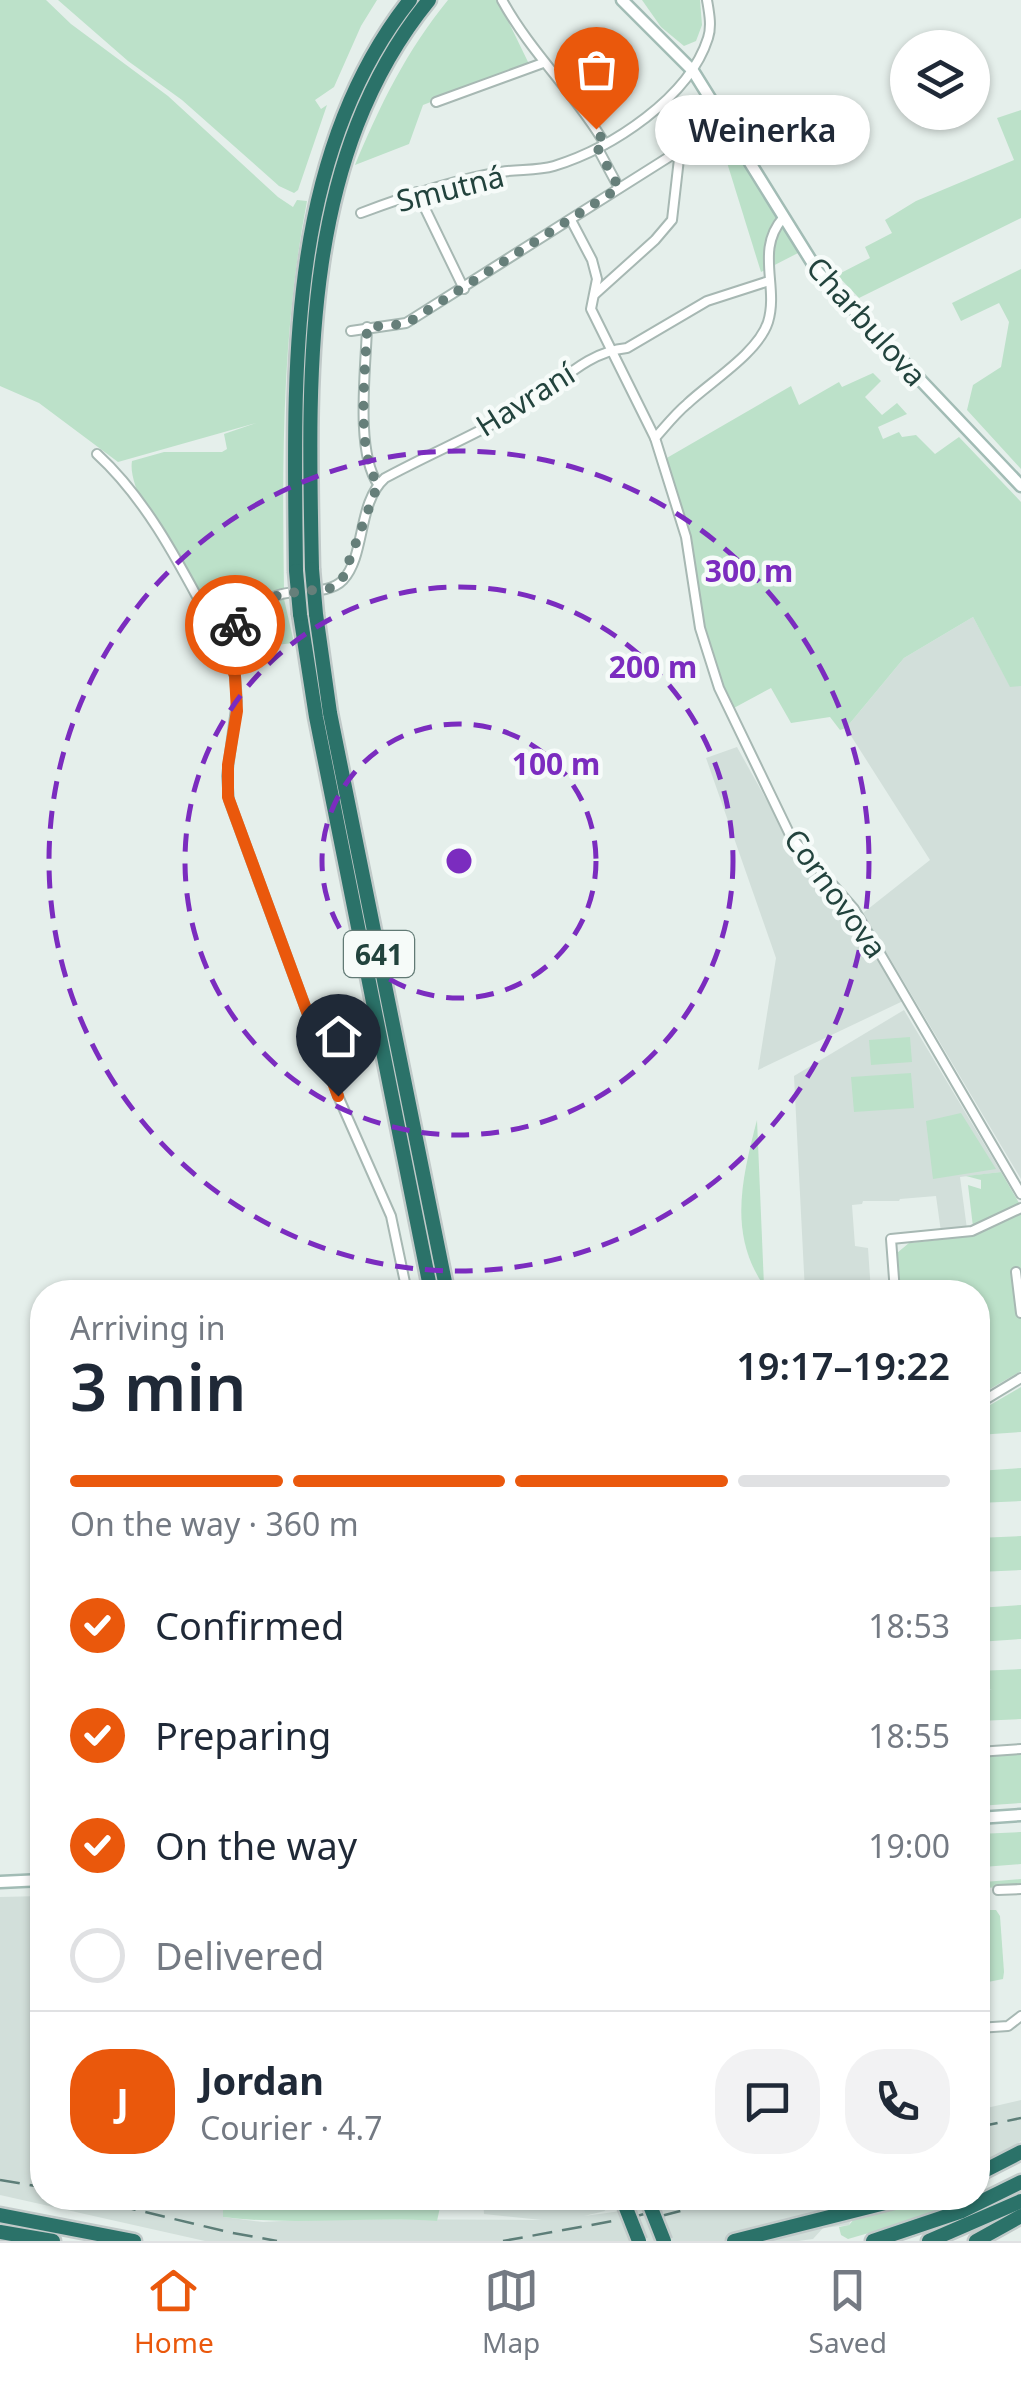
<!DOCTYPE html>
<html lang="en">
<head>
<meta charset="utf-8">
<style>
  :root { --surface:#fff; --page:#f2f2f3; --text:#1f2937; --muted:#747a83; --line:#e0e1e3; --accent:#ea580c }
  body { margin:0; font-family:"Noto Sans",sans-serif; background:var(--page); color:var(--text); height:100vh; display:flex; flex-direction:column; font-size:38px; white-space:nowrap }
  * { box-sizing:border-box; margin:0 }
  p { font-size:32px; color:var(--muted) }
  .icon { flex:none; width:55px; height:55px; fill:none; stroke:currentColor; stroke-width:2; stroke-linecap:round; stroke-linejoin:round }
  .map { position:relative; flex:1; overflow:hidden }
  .panel { position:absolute; left:30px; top:1280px; width:960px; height:930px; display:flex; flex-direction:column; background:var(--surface); border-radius:40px; box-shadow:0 2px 8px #0004 }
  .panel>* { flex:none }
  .buttons { position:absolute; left:890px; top:30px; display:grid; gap:20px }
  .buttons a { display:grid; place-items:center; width:100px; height:100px; border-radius:50%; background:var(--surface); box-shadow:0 2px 8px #0004; font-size:50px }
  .pin { position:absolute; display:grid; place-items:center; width:85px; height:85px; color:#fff; margin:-102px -42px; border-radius:50% 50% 50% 0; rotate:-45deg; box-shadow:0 0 10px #0007 }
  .pin .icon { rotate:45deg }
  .courier { position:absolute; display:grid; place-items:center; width:100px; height:100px; margin:-50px; border:8px solid #ea580c; border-radius:50%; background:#fff; color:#222; box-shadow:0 2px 12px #0007 }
  .bubble { position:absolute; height:70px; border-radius:35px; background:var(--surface); box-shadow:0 2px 8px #0004; font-size:32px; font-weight:600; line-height:70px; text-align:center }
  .overview em { font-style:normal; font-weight:600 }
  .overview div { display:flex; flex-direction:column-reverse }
  .overview { display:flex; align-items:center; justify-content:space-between; height:170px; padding:0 40px }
  h1 { font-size:65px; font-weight:600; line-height:75px }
  .bar { display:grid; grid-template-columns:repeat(4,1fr); gap:15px 10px; align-content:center; height:120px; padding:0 40px }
  .bar i { height:12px; border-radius:8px; background:var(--line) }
  .bar .selected { background:var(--accent) }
  .bar p { grid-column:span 4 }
  .line { display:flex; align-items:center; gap:25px; padding:0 40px; border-top:2px solid var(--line) }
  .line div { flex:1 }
  .round { display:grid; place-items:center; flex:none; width:105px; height:105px; border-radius:40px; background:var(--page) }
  ol { padding:0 40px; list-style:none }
  li { display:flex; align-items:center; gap:30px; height:110px }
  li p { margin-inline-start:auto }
  li .icon { padding:10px; border-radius:50%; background:var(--accent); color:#fff; stroke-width:4 }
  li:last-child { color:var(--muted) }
  li i { width:55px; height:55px; border:5px solid var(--line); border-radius:50% }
  .tabs { display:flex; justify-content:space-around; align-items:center; height:140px; border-top:2px solid var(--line); background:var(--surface); font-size:28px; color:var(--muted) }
  .tabs a { display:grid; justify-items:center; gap:5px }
  .tabs .selected { color:var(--accent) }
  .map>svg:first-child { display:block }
  .built { fill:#d2dfda }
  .green { fill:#bce1c9 }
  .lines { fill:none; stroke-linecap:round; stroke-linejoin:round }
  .street-casing { stroke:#a7b8b3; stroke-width:12 }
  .secondary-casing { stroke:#a2bcb5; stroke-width:15 }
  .highway-casing { stroke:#c1cac9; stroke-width:19 }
  .street { stroke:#fff; stroke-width:8 }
  .secondary { stroke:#fff; stroke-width:10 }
  .highway { stroke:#2b7269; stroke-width:14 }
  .rail { stroke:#5d7e78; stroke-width:2.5; stroke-dasharray:20 10; stroke-linecap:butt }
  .highway-bridge-casing { stroke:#c1cac9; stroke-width:19; stroke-linecap:butt }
  .highway-bridge { stroke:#2b7269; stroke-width:14 }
  .done { stroke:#667f7a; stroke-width:10; stroke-dasharray:0 18 }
  .route { stroke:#ea580c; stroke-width:12 }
  .ring { fill:none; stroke:#7b2cbf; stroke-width:5; stroke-dasharray:18 12 }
  .labels { text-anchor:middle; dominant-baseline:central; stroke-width:9; stroke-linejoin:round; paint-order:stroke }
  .shield { fill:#f6fbf9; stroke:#627a75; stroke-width:2.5 }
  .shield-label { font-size:28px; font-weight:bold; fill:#22433d }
  .street-label { font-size:30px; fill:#22433d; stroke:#f6fbf9 }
  .centre { fill:#7b2cbf; stroke:#f6fbf9; stroke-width:5 }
  .ring-label { font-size:30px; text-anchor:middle; font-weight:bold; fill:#7b2cbf; stroke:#f6fbf9; stroke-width:9; stroke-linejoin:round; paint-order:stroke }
</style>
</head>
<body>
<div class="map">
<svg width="1021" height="2241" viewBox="0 0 1021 2241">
  <rect width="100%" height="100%" fill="#e5efeb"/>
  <!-- built -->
  <g class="built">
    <path d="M973,617L1010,686H1021V1179L863,913L930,860L846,728L904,658Z"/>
    <path d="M737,747L792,846L853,920L903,1001L758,1070L776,958L706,758Z"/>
    <path d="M904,1010L1001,1172L960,1177L967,1229L941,1232L936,1196L900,1199L899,1201H863L862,1204L852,1205L855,1246L868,1248L871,1292H805L794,1076Z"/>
    <path d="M42,1896V2198H223V2217L263,2222L321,2219L542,2220L484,2214L483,2198H601L605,2211L584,2216L614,2212L661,2198H878L847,2206L851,2220L849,2225L823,2228L813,2239L798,2241H205L0,2195V1897Z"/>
    <path d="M1021,2100V2141L990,2161L978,2164V2110Z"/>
  </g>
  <!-- green -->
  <g class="green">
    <path d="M0,0H46L71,24L168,96L278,197L293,207L297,200L307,201C282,330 282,459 284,590C245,592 244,620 203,610C185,579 126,493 132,461L164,452H222L227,449L224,434L256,423L118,462L39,403L0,386Z"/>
    <path d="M58,0H377L361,26L334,87L315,100L321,109L327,105L298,190L294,193L279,186L182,100L128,61Z"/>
    <path d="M448,0H498L529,64L423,105L409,144L355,165C380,105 407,50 448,0Z"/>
    <path d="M642,0H700L702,25L696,41L684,46L661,27Z"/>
    <path d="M689,95L715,135L680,147L657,113Z"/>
    <path d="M1021,110V218L859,298L837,275L870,258L865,247L892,233L885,220L916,201L1014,160L997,118Z"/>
    <path d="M720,140L733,142L800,252L761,272Z"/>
    <path d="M1021,269V469L967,410L973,385L1001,367L1009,322L999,303L961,321L952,303Z"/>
    <path d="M873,373L881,381L865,397L882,415L897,403L907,414L878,427L883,439L899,432L902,437L916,435L935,454L959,437L1021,502V686L1010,687L973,617L904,658L846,728L840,730L830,717L791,723L771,688L732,709L709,648L665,459L791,386L799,405L839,382L842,387Z"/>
    <path d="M284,599L294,643L236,649C236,613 253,608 284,599Z"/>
    <path d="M910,1037L912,1062L871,1065L869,1040Z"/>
    <path d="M911,1073L914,1108L854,1112L851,1077Z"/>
    <path d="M961,1113L996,1169L933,1179L926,1121Z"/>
    <path d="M757,1120L764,1286C728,1234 742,1178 757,1120Z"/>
    <path d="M1001,1172L1019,1203L973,1227L968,1185L981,1189V1180L966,1176Z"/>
    <path d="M1021,1213V1371L978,1396V1292H899L897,1253L909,1243L974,1236V1232Z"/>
    <path d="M1021,1387V1432L978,1435V1412Z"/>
    <path d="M1021,1468V1501L978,1503V1471Z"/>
    <path d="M1021,1536V1570L978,1572V1538Z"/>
    <path d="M1021,1605V1639L978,1642V1608Z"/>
    <path d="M1021,1669V1719L978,1721V1688L992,1690L978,1686V1671Z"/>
    <path d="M1021,1754V1803L978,1806V1756Z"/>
    <path d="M1021,1832V1864L983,1867L984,1882L1021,1879V1886L983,1888L982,1867H978V1834Z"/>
    <path d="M978,1910H996L1000,1916L1004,1972L1003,1979L978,1984Z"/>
    <path d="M223,2198H442L437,2221C366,2216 294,2226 223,2217Z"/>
    <path d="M932,2198H973L931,2215L848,2239L841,2235L839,2227L849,2225L856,2217Z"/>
  </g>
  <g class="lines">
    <!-- street casing -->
    <g class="street-casing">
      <g id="street">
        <path d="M502,0C531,53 575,93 605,144"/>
        <path d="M436,102L543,63"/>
        <path d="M598,149L619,188"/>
        <path d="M417,192L464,289"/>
        <path d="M361,213C406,196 453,180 501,172C518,169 537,171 554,166C612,148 689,98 708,38C712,26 709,12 707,0"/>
        <path d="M571,220L592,260L597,279L591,309L655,438L686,537L700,628L719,688L791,837L854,909L1021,1194"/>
        <path d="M595,294L655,240L672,220L680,150"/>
        <path d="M367,327C366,367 355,452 378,484"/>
        <path d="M351,331L406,323L680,150L710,138L733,134"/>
        <path d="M655,438C665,427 675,414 687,404C710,382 758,353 768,322C779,286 755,250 783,218"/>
        <path d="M97,454C155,507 190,586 228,654"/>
        <path d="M207,612L220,617L239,614"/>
        <path d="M1016,1272L1021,1313"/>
        <path d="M407,1292L391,1216L338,1096L229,800L227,776L237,701L235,676L228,654L239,614C252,607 266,598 282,594C300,589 329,595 343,580C366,555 357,503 385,478C431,453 480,433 525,406C559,385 585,352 627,348L707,301L769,281"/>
        <path d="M895,1292L891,1239L972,1231L1021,1208"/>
        <path d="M978,1404L1021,1378"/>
        <path d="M978,1752L1021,1749"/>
        <path d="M998,1890L1021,1889"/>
        <path d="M978,2028L1008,2026L1021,2016"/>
      </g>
    </g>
    <!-- secondary casing -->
    <g class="secondary-casing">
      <g id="secondary">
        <path d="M622,0L693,71L818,272L1021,486"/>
        <path d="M978,1818L1021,1815"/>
        <path d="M0,1882L42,1880"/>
      </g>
    </g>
    <!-- highway casing -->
    <g class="highway-casing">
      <g id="highway">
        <path d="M312,569C308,376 300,158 429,0"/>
        <path d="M296,571C294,379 284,159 410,0"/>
        <path d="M300,614L316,717L431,1292"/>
        <path d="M316,614L330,713L447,1292"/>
        <path d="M978,2174L1021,2152"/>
        <path d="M0,2215L134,2241"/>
        <path d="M0,2232L53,2241"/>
        <path d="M734,2241L905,2198"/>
        <path d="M873,2241L962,2211L1021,2182"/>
        <path d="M929,2241L1021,2201"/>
        <path d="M976,2241L1021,2216"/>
      </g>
    </g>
    <!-- street -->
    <use href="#street" class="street"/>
    <!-- secondary -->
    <use href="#secondary" class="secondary"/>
    <!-- highway -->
    <use href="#highway" class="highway"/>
    <!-- rail -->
    <g class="rail">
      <path d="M978,2127L1021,2118"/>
      <path d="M0,2180L42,2187"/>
      <path d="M58,2198L98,2207"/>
      <path d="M87,2198L228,2232L277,2241"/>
      <path d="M637,2216L644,2214"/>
      <path d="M661,2216L730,2198"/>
      <path d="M503,2241L613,2221"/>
    </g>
    <!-- highway-bridge casing -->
    <g class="highway-bridge-casing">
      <g id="highway-bridge">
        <path d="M312,569L316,614"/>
        <path d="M296,571L300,614"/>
        <path d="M647,2198L664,2241"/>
        <path d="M624,2203L639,2241"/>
      </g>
    </g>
    <!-- highway-bridge -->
    <use href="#highway-bridge" class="highway-bridge"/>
  </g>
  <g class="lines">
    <!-- done -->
    <path class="done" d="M235,625L238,614L281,594L331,588L342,580L378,484C355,452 366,367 367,327L406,324L619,188L598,149L605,144L596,129"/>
    <!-- route -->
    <path class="route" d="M235,625L228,654L235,676L237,711L228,765V797L338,1096"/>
  </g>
  <!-- distance rings -->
  <g class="ring">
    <circle cx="459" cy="861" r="137"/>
    <circle cx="459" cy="861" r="274"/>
    <circle cx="459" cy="861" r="410"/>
  </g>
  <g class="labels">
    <!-- shield labels -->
    <rect class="shield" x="344" y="931" width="70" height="46" rx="8"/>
    <g class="shield-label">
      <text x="379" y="954">641</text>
    </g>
    <!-- street labels -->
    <g class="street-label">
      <text transform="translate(450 188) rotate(-14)">Smutná</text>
      <text transform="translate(867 321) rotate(48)">Charbulova</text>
      <text transform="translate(525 399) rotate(-32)">Havraní</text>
      <text transform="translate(836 893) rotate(54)">Cornovova</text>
    </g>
  </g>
  <circle cx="459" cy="861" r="15" class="centre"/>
  <g class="ring-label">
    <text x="749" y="582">300 m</text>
    <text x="653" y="678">200 m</text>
    <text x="556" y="775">100 m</text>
  </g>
</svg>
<div class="buttons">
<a><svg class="icon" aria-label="layers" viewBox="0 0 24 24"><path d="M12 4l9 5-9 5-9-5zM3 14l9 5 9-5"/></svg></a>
</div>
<div class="pin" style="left:596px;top:129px;background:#ea580c"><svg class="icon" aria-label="bag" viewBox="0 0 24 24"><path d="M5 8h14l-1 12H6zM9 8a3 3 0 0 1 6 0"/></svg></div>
<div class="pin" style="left:338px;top:1096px;background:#1f2937"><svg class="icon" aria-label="home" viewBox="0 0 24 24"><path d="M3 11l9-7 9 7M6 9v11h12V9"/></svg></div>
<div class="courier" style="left:235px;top:625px"><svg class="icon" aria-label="bike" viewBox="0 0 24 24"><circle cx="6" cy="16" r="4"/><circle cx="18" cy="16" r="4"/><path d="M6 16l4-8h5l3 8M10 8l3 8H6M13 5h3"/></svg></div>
<div class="bubble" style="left:655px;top:95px;width:215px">Weinerka</div>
<section class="panel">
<div class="overview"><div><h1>3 min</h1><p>Arriving in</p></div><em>19:17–19:22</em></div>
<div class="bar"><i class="selected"></i><i class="selected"></i><i class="selected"></i><i></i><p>On the way · 360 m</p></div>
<ol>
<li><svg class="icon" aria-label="check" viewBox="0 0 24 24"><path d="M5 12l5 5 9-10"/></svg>Confirmed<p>18:53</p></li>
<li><svg class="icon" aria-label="check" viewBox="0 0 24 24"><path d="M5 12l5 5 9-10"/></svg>Preparing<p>18:55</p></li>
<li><svg class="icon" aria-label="check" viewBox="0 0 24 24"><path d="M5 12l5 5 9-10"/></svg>On the way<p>19:00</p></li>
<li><i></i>Delivered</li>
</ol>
<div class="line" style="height:180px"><b class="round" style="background:var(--accent);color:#fff">J</b><div><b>Jordan</b><p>Courier · 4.7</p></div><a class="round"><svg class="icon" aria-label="chat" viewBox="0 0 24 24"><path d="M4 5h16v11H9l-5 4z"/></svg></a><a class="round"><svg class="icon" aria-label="phone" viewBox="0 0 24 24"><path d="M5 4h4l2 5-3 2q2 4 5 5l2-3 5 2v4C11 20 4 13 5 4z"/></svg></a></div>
</section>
</div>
<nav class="tabs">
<a class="selected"><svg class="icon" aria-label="home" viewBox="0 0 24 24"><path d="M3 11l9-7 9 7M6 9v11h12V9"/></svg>Home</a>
<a><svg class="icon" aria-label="map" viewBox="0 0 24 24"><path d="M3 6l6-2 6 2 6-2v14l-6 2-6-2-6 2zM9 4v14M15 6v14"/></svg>Map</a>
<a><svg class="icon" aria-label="saved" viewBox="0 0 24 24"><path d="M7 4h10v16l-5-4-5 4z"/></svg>Saved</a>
</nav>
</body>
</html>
